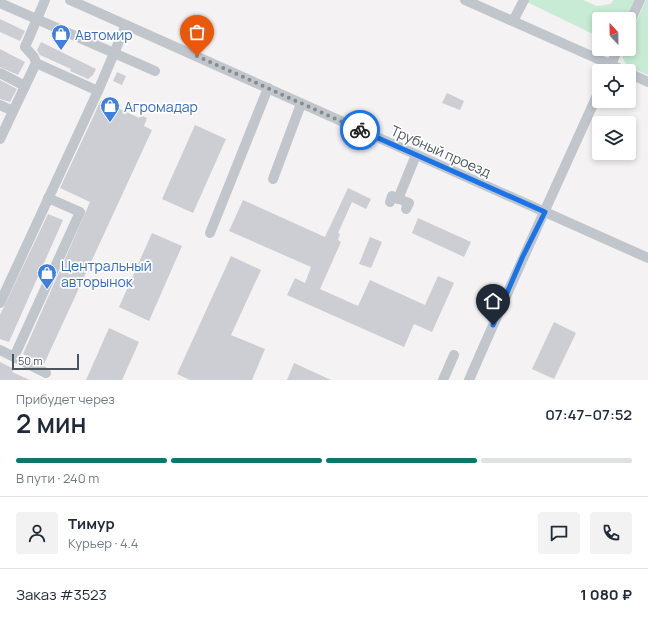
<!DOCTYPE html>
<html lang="ru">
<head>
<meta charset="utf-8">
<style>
  :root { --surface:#fff; --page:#f2f2f3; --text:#1f2937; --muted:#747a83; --line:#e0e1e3; --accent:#0f766e }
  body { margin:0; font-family:Manrope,sans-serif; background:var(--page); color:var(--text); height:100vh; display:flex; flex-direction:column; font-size:15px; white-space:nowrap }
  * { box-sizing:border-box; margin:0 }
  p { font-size:13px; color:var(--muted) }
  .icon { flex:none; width:22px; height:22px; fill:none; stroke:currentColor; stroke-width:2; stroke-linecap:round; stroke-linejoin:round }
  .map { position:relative; height:380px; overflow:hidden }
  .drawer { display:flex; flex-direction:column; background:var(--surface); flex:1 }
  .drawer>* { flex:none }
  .needle { width:26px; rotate:338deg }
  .controls { position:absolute; left:592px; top:12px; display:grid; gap:8px }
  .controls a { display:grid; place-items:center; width:44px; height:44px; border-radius:4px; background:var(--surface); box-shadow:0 2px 6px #0003; font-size:20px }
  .scale { position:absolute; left:12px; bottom:10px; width:67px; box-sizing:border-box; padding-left:4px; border:2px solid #4c555d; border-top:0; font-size:11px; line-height:14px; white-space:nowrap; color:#4c555d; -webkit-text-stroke:3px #fff; paint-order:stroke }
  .pin { position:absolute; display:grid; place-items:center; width:34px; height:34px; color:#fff; margin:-41px -17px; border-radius:50% 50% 50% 0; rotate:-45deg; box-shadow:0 0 4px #0007 }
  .pin .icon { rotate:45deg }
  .courier { position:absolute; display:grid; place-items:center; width:40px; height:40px; margin:-20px; border:3px solid #1a73e8; border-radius:50%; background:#fff; color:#222; box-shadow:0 1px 5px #0007 }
  .summary em { font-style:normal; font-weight:600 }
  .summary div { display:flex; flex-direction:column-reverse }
  .summary { display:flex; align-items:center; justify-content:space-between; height:68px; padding:0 16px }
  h1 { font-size:26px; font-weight:600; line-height:30px }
  .bar { display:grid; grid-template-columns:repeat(4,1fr); gap:6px 4px; align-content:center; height:48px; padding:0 16px }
  .bar i { height:5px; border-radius:3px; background:var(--line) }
  .bar .selected { background:var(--accent) }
  .bar p { grid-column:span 4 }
  .line { display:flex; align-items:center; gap:10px; padding:0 16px; border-top:1px solid var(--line) }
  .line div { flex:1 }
  .round { display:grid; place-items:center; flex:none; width:42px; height:42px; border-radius:4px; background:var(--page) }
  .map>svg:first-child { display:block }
  .green { fill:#c7ebd4 }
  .building { fill:#cdced3 }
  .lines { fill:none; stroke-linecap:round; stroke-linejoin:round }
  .minor { stroke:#c0c6cc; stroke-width:10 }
  .done { stroke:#878c91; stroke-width:4; stroke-dasharray:0 7.2 }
  .route { stroke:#1a73e8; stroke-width:5 }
  .labels { text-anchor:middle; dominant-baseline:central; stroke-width:3.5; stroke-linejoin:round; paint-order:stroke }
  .shop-label { font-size:14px; fill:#366cbe; stroke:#fff; text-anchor:start }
  .street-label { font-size:14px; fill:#4c555d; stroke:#fff }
</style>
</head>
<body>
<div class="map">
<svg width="648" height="380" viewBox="0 0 648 380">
  <rect width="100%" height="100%" fill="#f4f2f2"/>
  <!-- green -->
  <g class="green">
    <path d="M523,0H583L597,6L610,4L614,0H637L628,19H599V39L597,36Z"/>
    <path d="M646,0H648V75C637,70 617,65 624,49H629V38Z"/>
  </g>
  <!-- building -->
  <g class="building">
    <path d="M0,19L25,31L20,41L0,32Z"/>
    <path d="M41,42L96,69L93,75L88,79L70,71L71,69L40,55L37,50Z"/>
    <path d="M0,49L25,62L18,75L0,67Z"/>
    <path d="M117,72L126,76L122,85L113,81Z"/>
    <path d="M0,80L17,89L10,102L0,99Z"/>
    <path d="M447,93L464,101L460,110L442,103Z"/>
    <path d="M101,100L139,118L140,115L147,118L144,126L152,130L44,364L23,354L90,202L60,188Z"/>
    <path d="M195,125L226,139L193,213L162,199Z"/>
    <path d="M348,188L371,199L366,209L352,202L338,233L340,234L338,240L341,242L320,289L358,306L370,280L425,305L438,276L454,283L432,332L414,324L404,347L287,295L295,278L305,283L311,267L229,231L243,200L325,237Z"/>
    <path d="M48,214L63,220L9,342L0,339V315Z"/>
    <path d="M418,218L471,242L464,257L412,233Z"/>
    <path d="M152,233L182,246L149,321L119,307Z"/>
    <path d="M370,237L382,242L371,268L359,264Z"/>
    <path d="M231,256L261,270L231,335L265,349L252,380H190L177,374Z"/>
    <path d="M554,322L576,333L554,379L532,369Z"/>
    <path d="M109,328L139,342L122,380H86Z"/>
    <path d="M0,362L14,369L12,372L30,380H0Z"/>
    <path d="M294,363L331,380H287Z"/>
  </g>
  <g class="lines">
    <!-- minor -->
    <g class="minor">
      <path d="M70,0L648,258"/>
      <path d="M465,0L625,71"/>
      <path d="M0,3L155,71"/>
      <path d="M513,21L524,0"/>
      <path d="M629,24L640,0"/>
      <path d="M36,63L98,91"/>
      <path d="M608,71L618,49"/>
      <path d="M0,73L25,86"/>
      <path d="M629,73L648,82"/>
      <path d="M0,105L13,111"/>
      <path d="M0,139L36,63L34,57L25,47L45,0"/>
      <path d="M273,179L301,104"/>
      <path d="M398,199L416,155"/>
      <path d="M390,202L392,196L409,203L406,209"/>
      <path d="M210,233L268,88"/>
      <path d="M0,303L98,91L126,25"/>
      <path d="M0,350L46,373"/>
      <path d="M14,357L80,212L48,198"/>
      <path d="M443,380L454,355"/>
      <path d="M469,380C511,283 556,187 599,91"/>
    </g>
  </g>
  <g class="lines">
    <!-- done -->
    <path class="done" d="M197,56L360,130"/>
    <!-- route -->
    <path class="route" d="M360,130L545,212L523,256L493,325"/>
  </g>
  <!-- icons -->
  <defs>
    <g id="shop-pin" transform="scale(1)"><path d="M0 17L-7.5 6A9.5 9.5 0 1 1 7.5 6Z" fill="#3f7fe0" stroke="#fff"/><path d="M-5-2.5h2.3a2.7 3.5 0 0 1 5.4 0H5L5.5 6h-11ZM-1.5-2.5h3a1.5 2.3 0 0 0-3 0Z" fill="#fff"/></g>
  </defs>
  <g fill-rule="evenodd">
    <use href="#shop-pin" x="61" y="34"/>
    <use href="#shop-pin" x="110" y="106"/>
    <use href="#shop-pin" x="47" y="273"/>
  </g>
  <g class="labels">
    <!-- shop labels -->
    <g class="shop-label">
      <text x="75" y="34">Автомир</text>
      <text x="124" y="106">Агромадар</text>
      <text x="61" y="265">Центральный<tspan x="61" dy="16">авторынок</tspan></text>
    </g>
    <!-- street labels -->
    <g class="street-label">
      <text transform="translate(441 151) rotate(24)">Трубный проезд</text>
    </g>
  </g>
</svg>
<div class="controls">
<a><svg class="needle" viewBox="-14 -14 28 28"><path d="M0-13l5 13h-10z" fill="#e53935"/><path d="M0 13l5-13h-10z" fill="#747a83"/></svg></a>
<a><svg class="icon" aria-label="locate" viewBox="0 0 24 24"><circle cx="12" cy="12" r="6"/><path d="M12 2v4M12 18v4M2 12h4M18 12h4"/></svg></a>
<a><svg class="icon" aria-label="layers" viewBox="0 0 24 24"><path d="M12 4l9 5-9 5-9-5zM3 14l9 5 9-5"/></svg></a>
</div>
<div class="scale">50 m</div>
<div class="pin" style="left:197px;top:56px;background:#ea580c"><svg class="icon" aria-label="bag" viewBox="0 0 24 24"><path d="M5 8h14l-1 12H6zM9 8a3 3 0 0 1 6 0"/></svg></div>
<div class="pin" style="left:493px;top:325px;background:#1f2937"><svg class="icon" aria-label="home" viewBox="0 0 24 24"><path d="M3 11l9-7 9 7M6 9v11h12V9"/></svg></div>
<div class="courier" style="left:360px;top:130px"><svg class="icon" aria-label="bike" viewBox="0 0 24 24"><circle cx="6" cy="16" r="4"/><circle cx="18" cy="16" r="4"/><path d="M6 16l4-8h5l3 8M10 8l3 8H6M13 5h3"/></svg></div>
</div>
<section class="drawer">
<div class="summary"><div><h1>2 мин</h1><p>Прибудет через</p></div><em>07:47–07:52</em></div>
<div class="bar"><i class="selected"></i><i class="selected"></i><i class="selected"></i><i></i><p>В пути · 240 m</p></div>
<div class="line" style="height:72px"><a class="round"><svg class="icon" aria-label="person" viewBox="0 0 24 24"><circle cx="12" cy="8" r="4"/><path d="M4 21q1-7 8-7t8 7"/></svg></a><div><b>Тимур</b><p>Курьер · 4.4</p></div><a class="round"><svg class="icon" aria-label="chat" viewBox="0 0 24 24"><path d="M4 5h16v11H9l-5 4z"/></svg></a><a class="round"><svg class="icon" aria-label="phone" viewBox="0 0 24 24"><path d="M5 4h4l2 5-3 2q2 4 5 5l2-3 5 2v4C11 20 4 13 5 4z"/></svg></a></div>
<div class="line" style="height:52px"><div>Заказ #3523</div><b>1 080 ₽</b></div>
</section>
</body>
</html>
